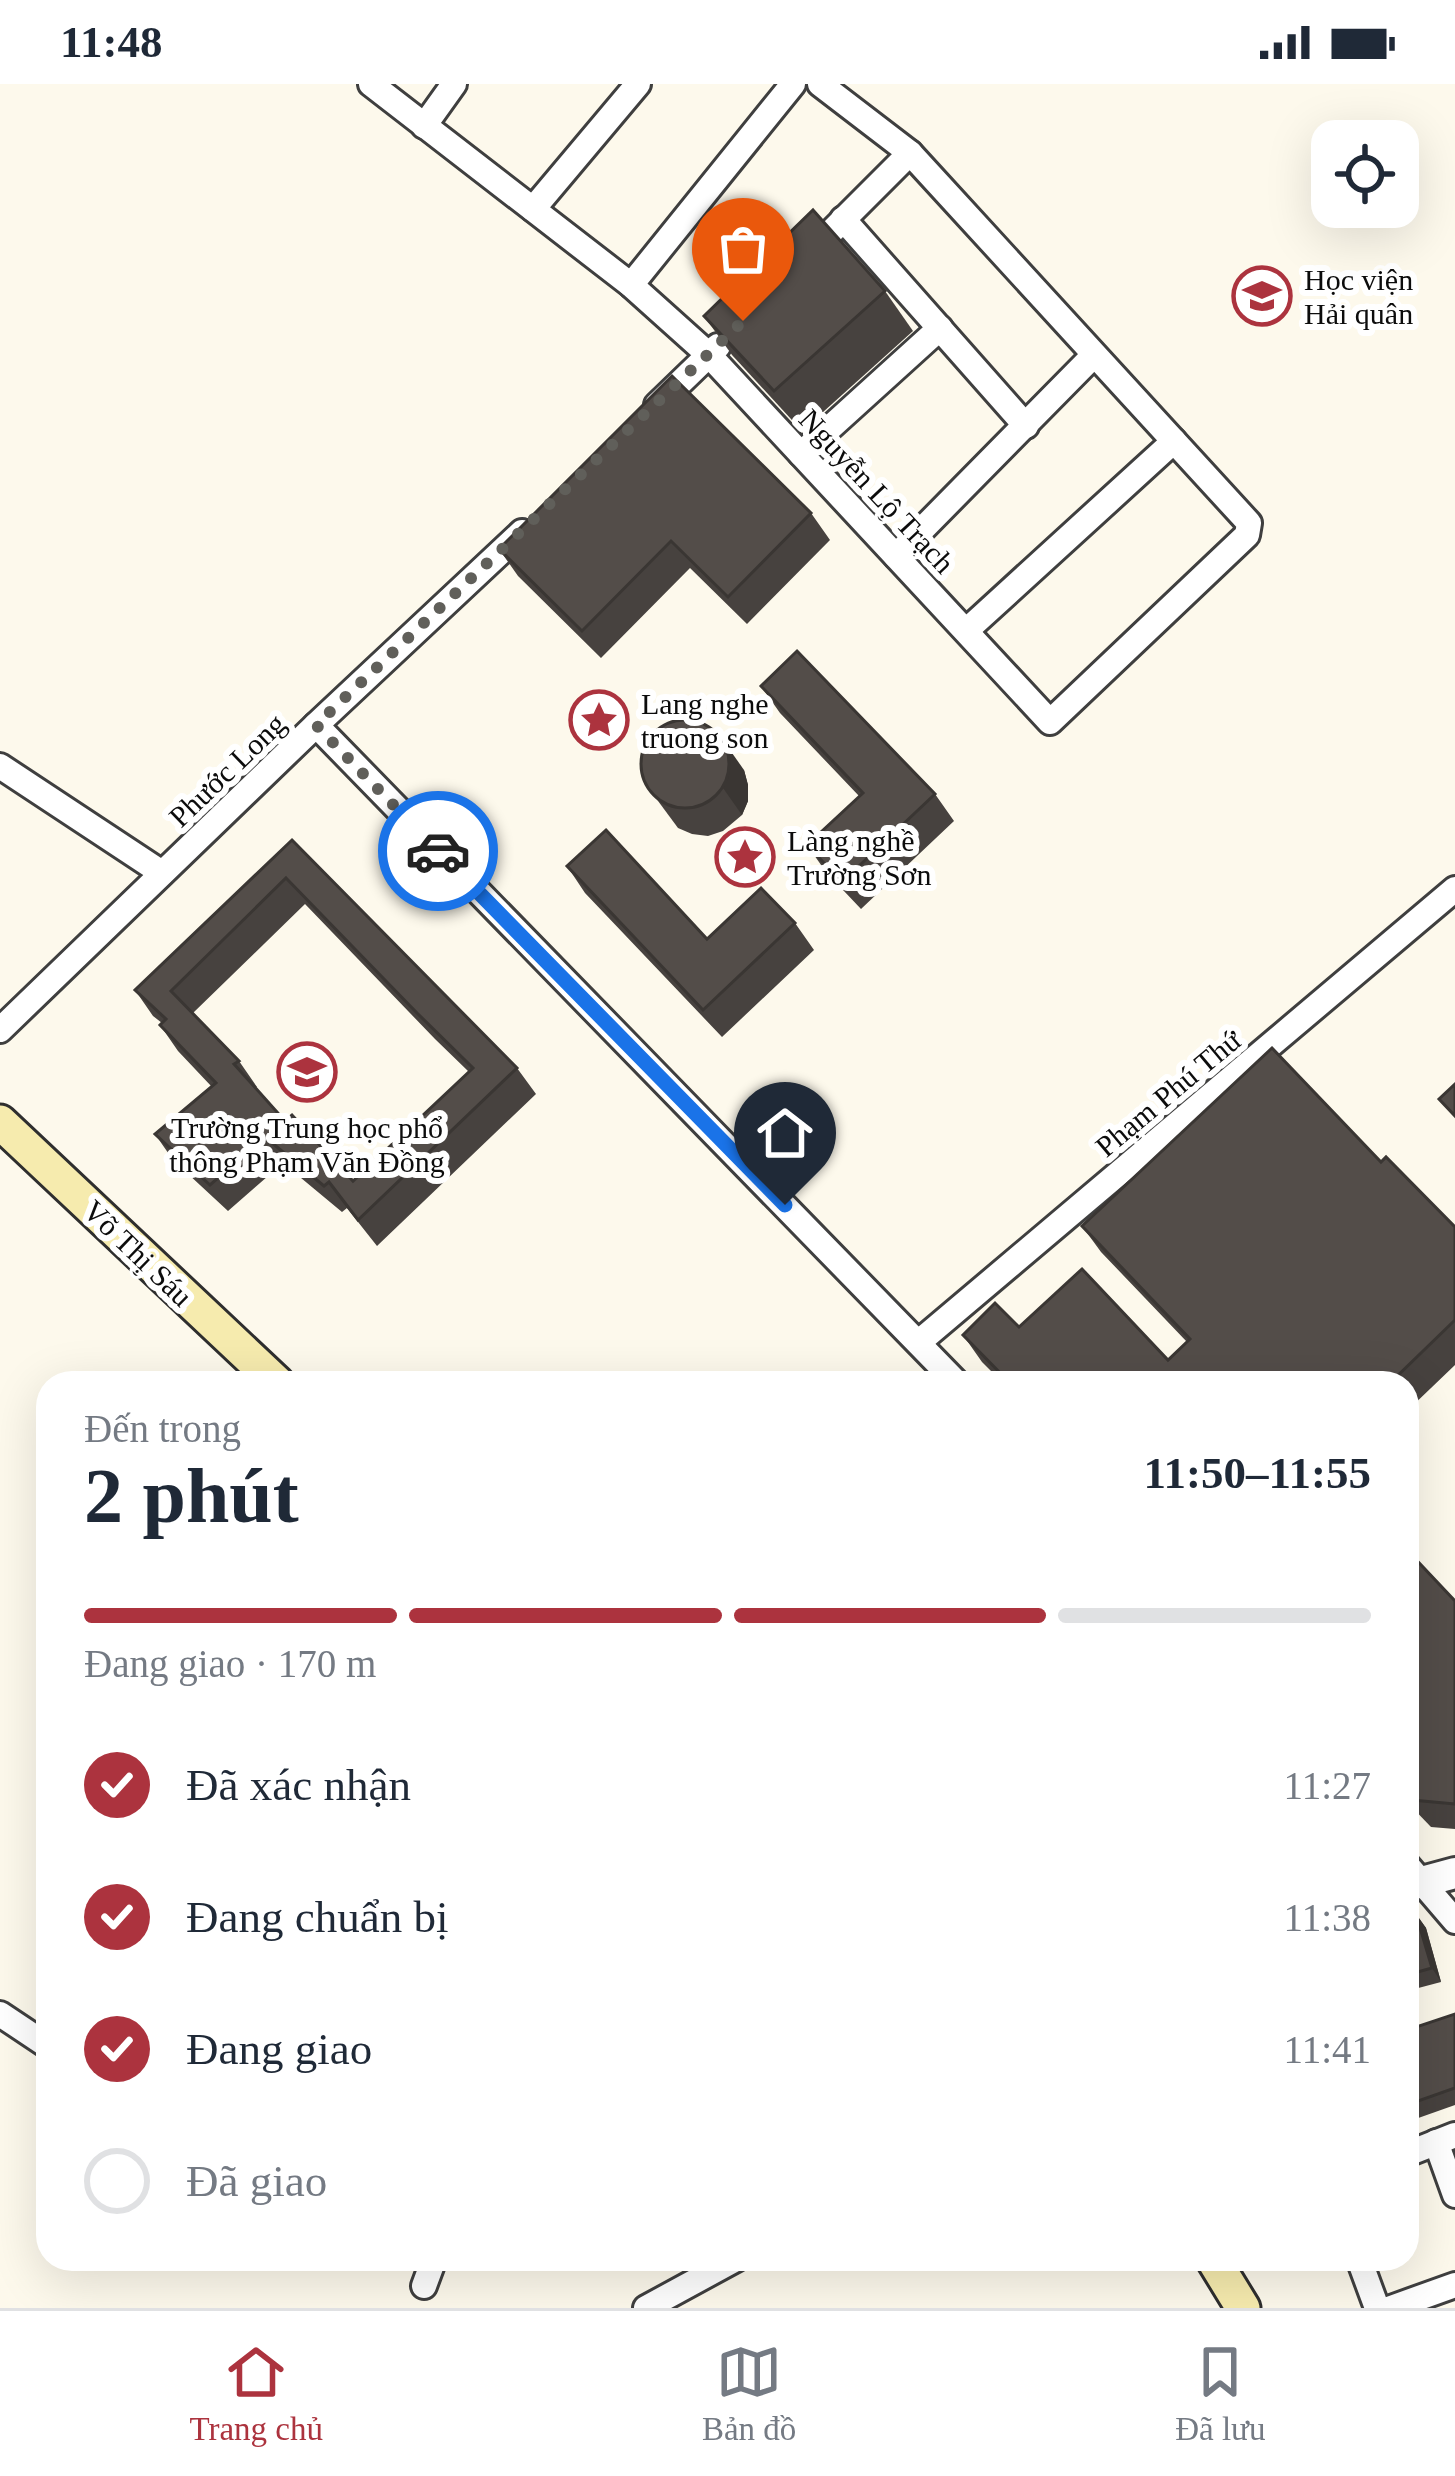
<!DOCTYPE html>
<html lang="vi">
<head>
<meta charset="utf-8">
<style>
  :root { --surface:#fff; --page:#f2f2f3; --text:#1f2937; --muted:#747a83; --line:#e0e1e3; --accent:#ac333e }
  body { margin:0; font-family:"Times New Roman",serif; background:var(--page); color:var(--text); height:100vh; display:flex; flex-direction:column; font-size:45px; white-space:nowrap }
  * { box-sizing:border-box; margin:0 }
  p { font-size:39px; color:var(--muted) }
  .icon { flex:none; width:66px; height:66px; fill:none; stroke:currentColor; stroke-width:2; stroke-linecap:round; stroke-linejoin:round }
  .map { position:relative; flex:1; overflow:hidden }
  .side { position:absolute; left:36px; top:1287px; width:1383px; height:900px; display:flex; flex-direction:column; background:var(--surface); border-radius:36px; box-shadow:0 12px 48px #0002 }
  .side>* { flex:none }
  .tools { position:absolute; left:1311px; top:36px; display:grid; gap:24px }
  .tools a { display:grid; place-items:center; width:108px; height:108px; border-radius:24px; background:var(--surface); box-shadow:0 12px 48px #0002; font-size:60px }
  .pin { position:absolute; display:grid; place-items:center; width:102px; height:102px; color:#fff; margin:-123px -51px; border-radius:50% 50% 50% 0; rotate:-45deg; box-shadow:0 0 12px #0007 }
  .pin .icon { rotate:45deg }
  .courier { position:absolute; display:grid; place-items:center; width:120px; height:120px; margin:-60px; border:9px solid #1a73e8; border-radius:50%; background:#fff; color:#222; box-shadow:0 3px 15px #0007 }
  .head em { font-style:normal; font-weight:800 }
  .head div { display:flex; flex-direction:column-reverse }
  .head { display:flex; align-items:center; justify-content:space-between; height:204px; padding:0 48px }
  h1 { font-size:78px; font-weight:800; line-height:90px }
  .bar { display:grid; grid-template-columns:repeat(4,1fr); gap:18px 12px; align-content:center; height:144px; padding:0 48px }
  .bar i { height:15px; border-radius:9px; background:var(--line) }
  .bar .current { background:var(--accent) }
  .bar p { grid-column:span 4 }
  ol { padding:0 48px; list-style:none }
  li { display:flex; align-items:center; gap:36px; height:132px }
  li p { margin-inline-start:auto }
  li .icon { padding:12px; border-radius:50%; background:var(--accent); color:#fff; stroke-width:4 }
  li:last-child { color:var(--muted) }
  li i { width:66px; height:66px; border:6px solid var(--line); border-radius:50% }
  .status { display:flex; justify-content:space-between; align-items:center; height:84px; padding:0 60px; background:var(--surface); direction:ltr }
  .status svg { height:33px; fill:currentColor }
  .tabs { display:flex; justify-content:space-around; align-items:center; height:168px; border-top:3px solid var(--line); background:var(--surface); font-size:33px; color:var(--muted) }
  .tabs a { display:grid; justify-items:center; gap:6px }
  .tabs .current { color:var(--accent) }
  .map>svg:first-child { display:block }
  .lines { fill:none; stroke-linecap:round; stroke-linejoin:round }
  .minor-casing { stroke:#3f3f3f; stroke-width:30 }
  .tertiary-casing { stroke:#3f3f3f; stroke-width:36 }
  .secondary-casing { stroke:#2e2e2e; stroke-width:39 }
  .minor { stroke:#fff; stroke-width:24 }
  .tertiary { stroke:#fff; stroke-width:30 }
  .secondary { stroke:#f6ebae; stroke-width:33 }
  .wall { fill:#47423f; fill-rule:evenodd }
  .shaded-wall { fill:#3a3633 }
  .building { fill:#534d49; stroke:#3a3633; stroke-width:3; fill-rule:evenodd }
  .done { stroke:#605f5a; stroke-width:12; stroke-dasharray:0 21.6 }
  .route { stroke:#1a73e8; stroke-width:15 }
  .labels { text-anchor:middle; dominant-baseline:central; stroke-width:12; stroke-linejoin:round; paint-order:stroke }
  .poi-label { font-size:30px; fill:#0c0c0c; stroke:#fff; text-anchor:start }
  .street-label { font-size:30px; fill:#0c0c0c; stroke:#fff }
</style>
</head>
<body>
<div class="status"><b>11:48</b><svg viewBox="0 0 49 12"><path d="M0 12V9h3v3zM5 12V6h3v6zM10 12V3h3v9zM15 12V0h3v12zM26 1h20v11H26zM47 4h2v5h-2z"/></svg></div>
<div class="map">
<svg width="1455" height="2224" viewBox="0 0 1455 2224">
  <rect width="100%" height="100%" fill="#fdf9ec"/>
  <g class="lines">
    <!-- minor casing -->
    <g class="minor-casing">
      <g id="minor">
        <path d="M371,0L631,201L709,271L1050,638L1247,451L1249,439L910,69L820,0"/>
        <path d="M424,42L454,0"/>
        <path d="M533,125L638,0"/>
        <path d="M843,135L1026,342"/>
        <path d="M810,169L910,69"/>
        <path d="M631,201L793,0"/>
        <path d="M657,321L718,262"/>
        <path d="M801,370L940,244"/>
        <path d="M896,472L1093,272"/>
        <path d="M967,546L1174,357"/>
        <path d="M316,641L957,1299"/>
        <path d="M0,682L162,789"/>
        <path d="M0,946L316,641L522,448"/>
        <path d="M919,1258L1455,805"/>
        <path d="M1407,1781L1455,1837"/>
        <path d="M0,1930L48,1962"/>
        <path d="M1436,2058L1455,2111"/>
        <path d="M1407,2070L1455,2051"/>
        <path d="M1359,2175L1377,2224"/>
        <path d="M424,2202L434,2175"/>
        <path d="M646,2224L736,2175"/>
        <path d="M1391,2224L1455,2201"/>
      </g>
    </g>
    <!-- tertiary casing -->
    <g class="tertiary-casing">
      <path id="tertiary" d="M1407,1802L1455,1789"/>
    </g>
    <!-- secondary casing -->
    <g class="secondary-casing">
      <g id="secondary">
        <path d="M0,1038L277,1299"/>
        <path d="M1213,2175L1243,2224"/>
      </g>
    </g>
    <!-- minor -->
    <use href="#minor" class="minor"/>
    <!-- tertiary -->
    <use href="#tertiary" class="tertiary"/>
    <!-- secondary -->
    <use href="#secondary" class="secondary"/>
  </g>
  <!-- wall -->
  <g class="wall">
    <path d="M885,207L913,247L802,347L732,271L704,232Z"/>
    <path d="M811,429L830,456L747,540L690,484L601,574L518,492L499,465Z"/>
    <path d="M761,602L935,710L954,737L861,825L826,788L807,761L859,712L780,629Z"/>
    <path d="M744,686L748,701V717L742,731L723,747L708,752L692,750L678,744L644,698Z"/>
    <path d="M292,756L517,984L536,1010L377,1162L347,1124L342,1128L283,1079L228,1127L173,1076L155,1050L212,1003L178,967L160,941L162,939L153,932L135,906ZM305,820L435,955L469,988L353,1097L285,1037L255,1004L257,1003L239,977L193,929Z"/>
    <path d="M567,782L707,855L795,839L814,866L722,953L585,809Z"/>
    <path d="M1381,1078L1455,1143V1281L1407,1327V1299H1003L982,1278L963,1251L1019,1243L1168,1276L1187,1258L1101,1168L1082,1142Z"/>
    <path d="M1407,1466L1455,1517V1745L1431,1743L1407,1718Z"/>
    <path d="M1416,1830L1426,1844L1441,1898L1407,1907V1833Z"/>
    <path d="M1455,1930V2021L1407,2038V1946Z"/>
  </g>
  <!-- shaded-wall -->
  <g class="shaded-wall">
    <path d="M725,659L744,686L748,701V717L742,731L723,704Z"/>
    <path d="M1416,1830L1426,1844L1441,1898L1432,1884Z"/>
  </g>
  <!-- building -->
  <g class="building">
    <path d="M813,126L885,207L774,307L704,232Z"/>
    <path d="M672,292L811,429L728,513L671,457L582,547L499,465Z"/>
    <path d="M797,567L935,710L842,798L807,761L863,709L761,602Z"/>
    <circle cx="685" cy="680" r="44"/>
    <path d="M606,746L707,855L761,804L795,839L703,926L567,782Z"/>
    <path d="M292,756L517,984L358,1136L329,1098L324,1102L265,1053L210,1101L155,1050L216,999L160,941L166,935L135,906ZM286,794L417,929L473,984L353,1097L292,1031L285,1037L234,980L239,977L171,907Z"/>
    <path d="M1272,964L1381,1078L1386,1073L1455,1143V1236L1390,1299H1010L963,1251L995,1219L1019,1243L1082,1185L1168,1276L1190,1255L1082,1142Z"/>
    <path d="M1455,1000V1032L1439,1015Z"/>
    <path d="M1407,1466L1455,1517V1720L1412,1716L1407,1711Z"/>
    <path d="M1416,1830L1432,1884L1407,1891V1833Z"/>
    <path d="M1455,1930V2004L1407,2021V1946Z"/>
  </g>
  <g class="lines">
    <!-- done -->
    <path class="done" d="M438,767L316,641L743,237"/>
    <!-- route -->
    <path class="route" d="M438,767L785,1121"/>
  </g>
  <!-- icons -->
  <defs>
    <g id="university-ring" transform="scale(3)"><circle r="9.5" fill="#fff" stroke="#ac333e" stroke-width="1.5"/><path d="M0-5L7-2L0 1L-7-2ZM-4 1L0 2.5L4 1V4Q0 6-4 4Z" fill="#ac333e"/></g>
    <g id="sight-ring" transform="scale(3)"><circle r="9.5" fill="#fff" stroke="#ac333e" stroke-width="1.5"/><path d="M0-6L1.8-2.2L6-1.7L2.9 1.2L3.7 5.4L0 3.3L-3.7 5.4L-2.9 1.2L-6-1.7L-1.8-2.2Z" fill="#ac333e"/></g>
    <g id="school-ring" transform="scale(3)"><circle r="9.5" fill="#fff" stroke="#ac333e" stroke-width="1.5"/><path d="M0-5L7-2L0 1L-7-2ZM-4 1L0 2.5L4 1V4Q0 6-4 4Z" fill="#ac333e"/></g>
  </defs>
  <g fill-rule="evenodd">
    <use href="#university-ring" x="1262" y="212"/>
    <use href="#sight-ring" x="599" y="636"/>
    <use href="#sight-ring" x="745" y="773"/>
    <use href="#school-ring" x="307" y="988"/>
  </g>
  <g class="labels">
    <!-- poi labels -->
    <g class="poi-label">
      <text x="1304" y="195">Học viện<tspan x="1304" dy="34">Hải quân</tspan></text>
      <text x="641" y="619">Lang nghe<tspan x="641" dy="34">truong son</tspan></text>
      <text x="787" y="756">Làng nghề<tspan x="787" dy="34">Trường Sơn</tspan></text>
      <text x="307" y="1043" text-anchor="middle">Trường Trung học phổ<tspan x="307" dy="34">thông Phạm Văn Đồng</tspan></text>
    </g>
    <!-- street labels -->
    <g class="street-label">
      <text transform="translate(877 407) rotate(47)">Nguyễn Lộ Trạch</text>
      <text transform="translate(227 686) rotate(-44)">Phước Long</text>
      <text transform="translate(1168 1009) rotate(-40)">Phạm Phú Thứ</text>
      <text transform="translate(138 1169) rotate(44)">Võ Thị Sáu</text>
    </g>
  </g>
</svg>
<div class="tools">
<a><svg class="icon" aria-label="locate" viewBox="0 0 24 24"><circle cx="12" cy="12" r="6"/><path d="M12 2v4M12 18v4M2 12h4M18 12h4"/></svg></a>
</div>
<div class="pin" style="left:743px;top:237px;background:#ea580c"><svg class="icon" aria-label="bag" viewBox="0 0 24 24"><path d="M5 8h14l-1 12H6zM9 8a3 3 0 0 1 6 0"/></svg></div>
<div class="pin" style="left:785px;top:1121px;background:#1f2937"><svg class="icon" aria-label="home" viewBox="0 0 24 24"><path d="M3 11l9-7 9 7M6 9v11h12V9"/></svg></div>
<div class="courier" style="left:438px;top:767px"><svg class="icon" aria-label="car" viewBox="0 0 24 24"><path d="M5 17H2v-5l4-1 3-4h7l3 4 3 1v5h-3M9 17h6M6 11h13"/><circle cx="7" cy="17" r="2"/><circle cx="17" cy="17" r="2"/></svg></div>
<section class="side">
<div class="head"><div><h1>2 phút</h1><p>Đến trong</p></div><em>11:50–11:55</em></div>
<div class="bar"><i class="current"></i><i class="current"></i><i class="current"></i><i></i><p>Đang giao · 170 m</p></div>
<ol>
<li><svg class="icon" aria-label="check" viewBox="0 0 24 24"><path d="M5 12l5 5 9-10"/></svg>Đã xác nhận<p>11:27</p></li>
<li><svg class="icon" aria-label="check" viewBox="0 0 24 24"><path d="M5 12l5 5 9-10"/></svg>Đang chuẩn bị<p>11:38</p></li>
<li><svg class="icon" aria-label="check" viewBox="0 0 24 24"><path d="M5 12l5 5 9-10"/></svg>Đang giao<p>11:41</p></li>
<li><i></i>Đã giao</li>
</ol>
</section>
</div>
<nav class="tabs">
<a class="current"><svg class="icon" aria-label="home" viewBox="0 0 24 24"><path d="M3 11l9-7 9 7M6 9v11h12V9"/></svg>Trang chủ</a>
<a><svg class="icon" aria-label="map" viewBox="0 0 24 24"><path d="M3 6l6-2 6 2 6-2v14l-6 2-6-2-6 2zM9 4v14M15 6v14"/></svg>Bản đồ</a>
<a><svg class="icon" aria-label="saved" viewBox="0 0 24 24"><path d="M7 4h10v16l-5-4-5 4z"/></svg>Đã lưu</a>
</nav>
</body>
</html>
